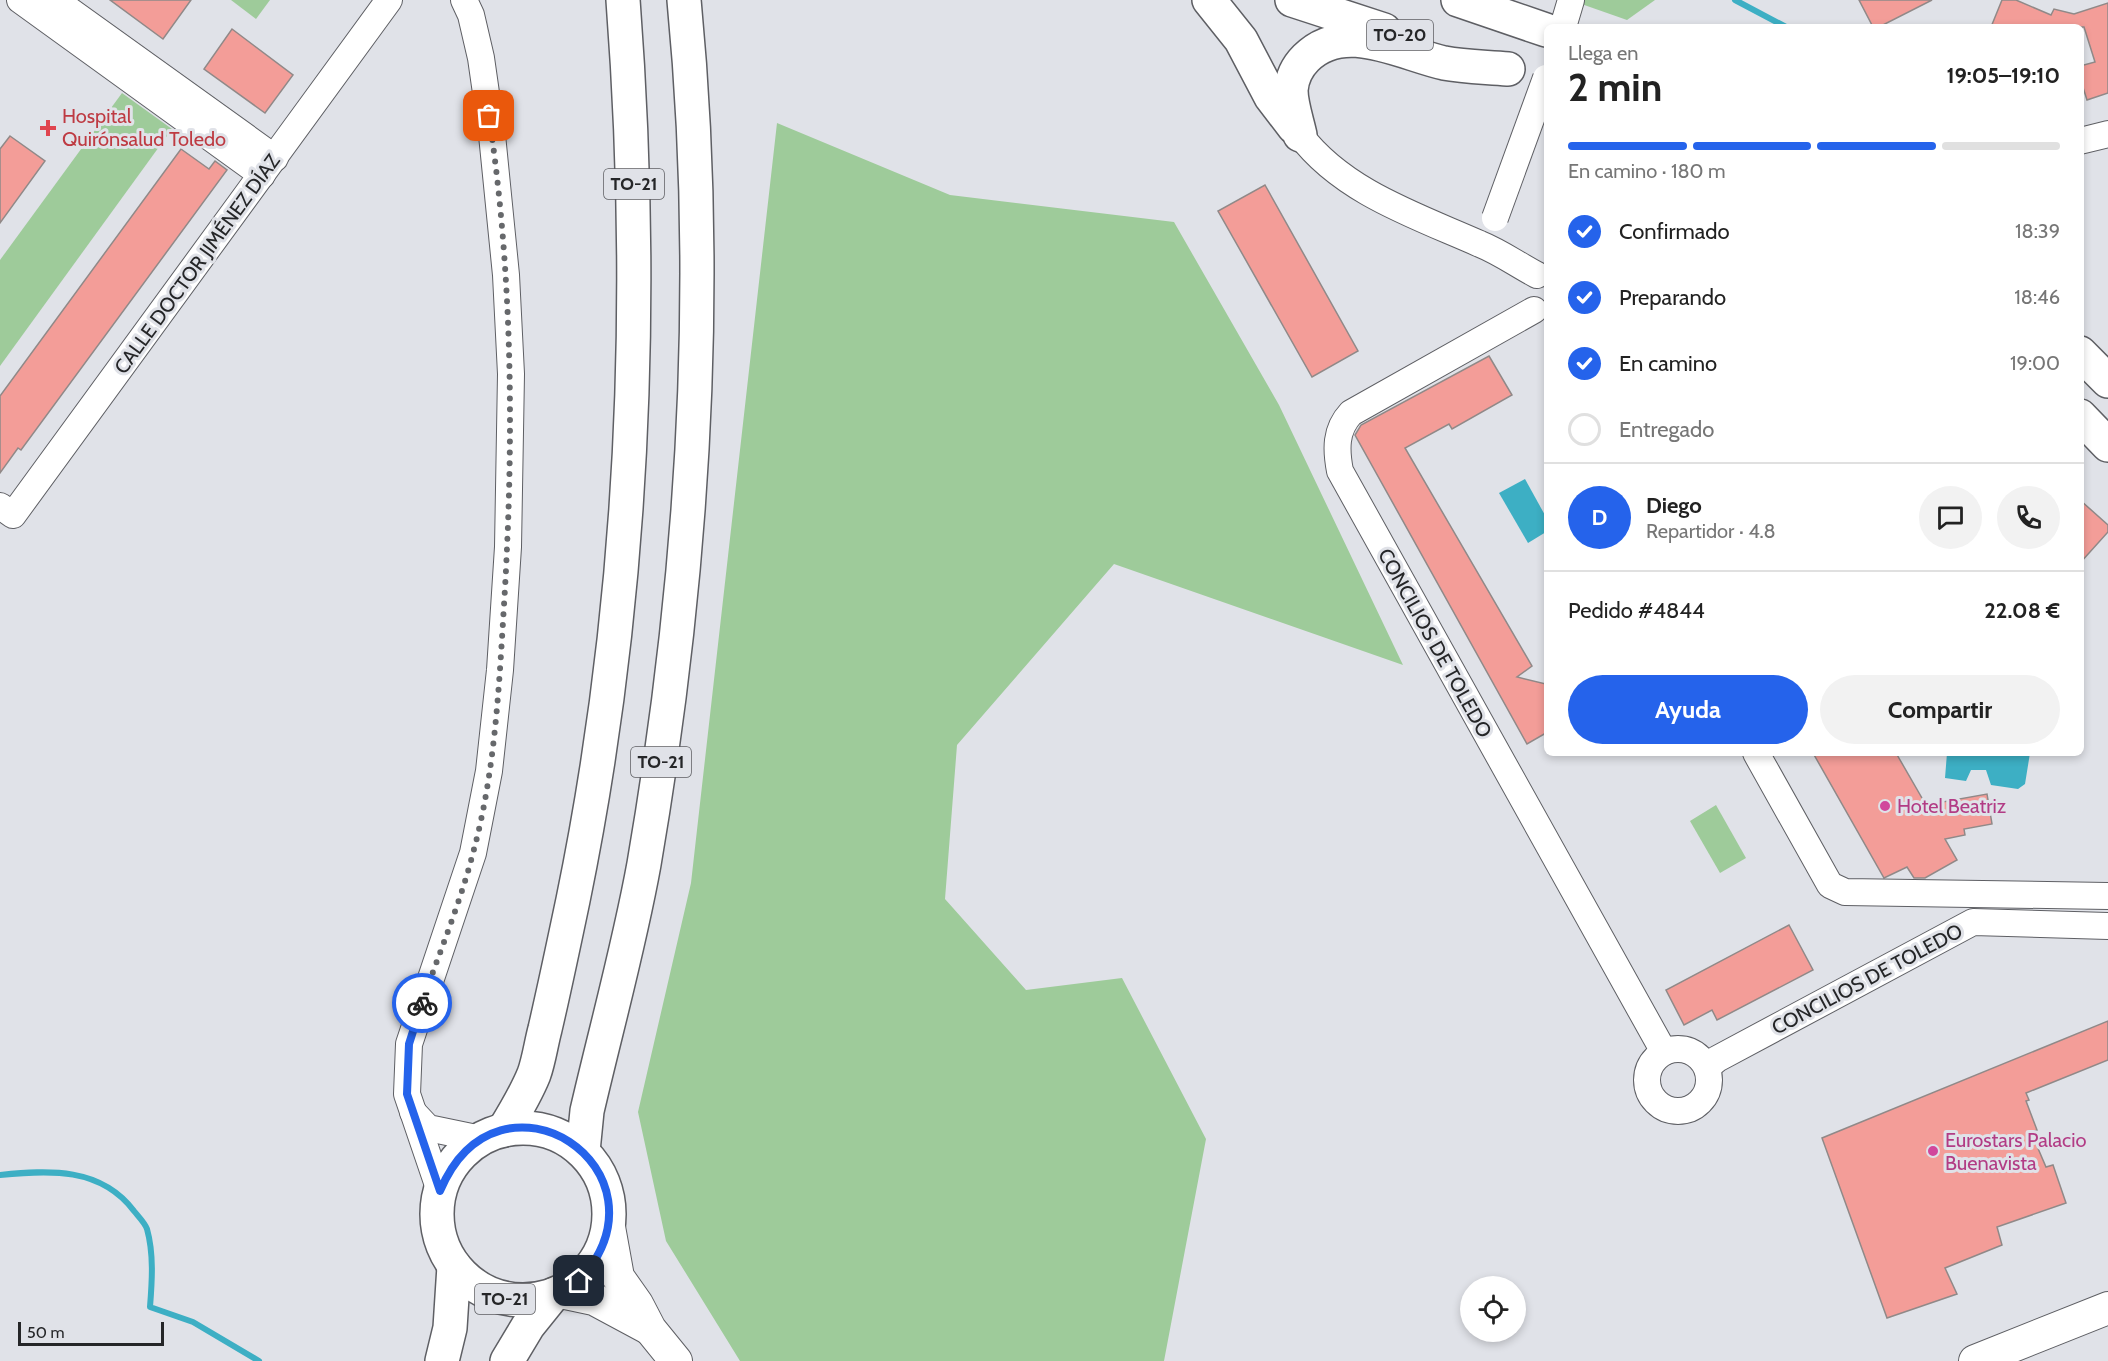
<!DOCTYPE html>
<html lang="es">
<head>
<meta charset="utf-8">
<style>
  :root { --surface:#fff; --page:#f2f2f2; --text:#222; --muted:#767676; --line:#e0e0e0; --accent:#2563eb }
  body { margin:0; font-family:Cabin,sans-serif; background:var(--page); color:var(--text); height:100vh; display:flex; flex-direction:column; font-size:22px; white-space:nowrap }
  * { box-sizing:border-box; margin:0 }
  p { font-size:20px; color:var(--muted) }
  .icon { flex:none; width:33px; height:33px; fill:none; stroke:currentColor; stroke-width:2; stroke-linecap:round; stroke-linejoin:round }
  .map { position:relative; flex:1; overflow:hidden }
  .panel { position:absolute; left:1544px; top:24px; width:540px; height:732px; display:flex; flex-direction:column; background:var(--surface); border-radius:9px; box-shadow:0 3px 9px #0003 }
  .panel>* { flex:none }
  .tools { position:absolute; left:1460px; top:1276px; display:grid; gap:12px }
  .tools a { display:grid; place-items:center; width:66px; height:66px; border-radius:50%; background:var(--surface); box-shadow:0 3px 9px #0003; font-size:30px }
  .scale { position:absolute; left:18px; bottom:15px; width:146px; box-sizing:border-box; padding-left:6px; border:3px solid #252628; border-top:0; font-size:16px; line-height:21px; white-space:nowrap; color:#252628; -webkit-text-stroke:4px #e0e2e8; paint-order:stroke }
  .pin { position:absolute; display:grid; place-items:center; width:51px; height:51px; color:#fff; margin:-26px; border-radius:12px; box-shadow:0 3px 9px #0006 }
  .courier { position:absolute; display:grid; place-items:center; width:60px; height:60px; margin:-30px; border:4px solid #2563eb; border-radius:50%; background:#fff; color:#222; box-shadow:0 2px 8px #0007 }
  .head em { font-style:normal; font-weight:800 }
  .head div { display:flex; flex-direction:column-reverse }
  .head { display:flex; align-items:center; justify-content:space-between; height:102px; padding:0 24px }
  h1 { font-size:39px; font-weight:800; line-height:45px }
  .bar { display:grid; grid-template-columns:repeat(4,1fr); gap:9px 6px; align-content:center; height:72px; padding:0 24px }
  .bar i { height:8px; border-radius:4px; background:var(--line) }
  .bar .current { background:var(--accent) }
  .bar p { grid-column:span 4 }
  .line { display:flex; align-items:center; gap:15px; padding:0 24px; border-top:2px solid var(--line) }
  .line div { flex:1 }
  .round { display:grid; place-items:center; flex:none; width:63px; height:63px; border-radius:32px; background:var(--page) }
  ol { padding:0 24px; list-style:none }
  li { display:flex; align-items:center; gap:18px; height:66px }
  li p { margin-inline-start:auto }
  li .icon { padding:6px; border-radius:50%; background:var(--accent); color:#fff; stroke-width:4 }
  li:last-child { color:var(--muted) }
  li i { width:33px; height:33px; border:3px solid var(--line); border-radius:50% }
  .action { display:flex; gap:12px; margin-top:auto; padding:12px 24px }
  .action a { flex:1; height:69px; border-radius:36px; background:var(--accent); color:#fff; font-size:24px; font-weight:800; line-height:69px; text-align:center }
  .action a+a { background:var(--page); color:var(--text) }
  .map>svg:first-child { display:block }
  .green { fill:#9ecb9a }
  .water { fill:#3dafc4 }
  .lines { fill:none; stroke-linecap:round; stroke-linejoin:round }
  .stream { stroke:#3dafc4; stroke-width:6 }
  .building { fill:#f39d98; stroke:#908988; stroke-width:1.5 }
  .minor-casing { stroke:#5e5f64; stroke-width:28 }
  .major-casing { stroke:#5e5f64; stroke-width:34 }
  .highway-casing { stroke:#5e5f64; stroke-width:36 }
  .minor { stroke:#fff; stroke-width:26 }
  .major { stroke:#fff; stroke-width:32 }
  .highway { stroke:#fff; stroke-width:33 }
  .minor-bridge-casing { stroke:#5e5f64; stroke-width:28; stroke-linecap:butt }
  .minor-bridge { stroke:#fff; stroke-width:26 }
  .done { stroke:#66686b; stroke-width:6; stroke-dasharray:0 10.8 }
  .route { stroke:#2563eb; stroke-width:8 }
  .health-dot { fill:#e0444e; stroke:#e0e2e8; stroke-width:2 }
  .hotel-dot { fill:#d1479c; stroke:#e0e2e8; stroke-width:2 }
  .labels { text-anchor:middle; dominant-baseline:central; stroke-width:6; stroke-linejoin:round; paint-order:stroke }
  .shield { fill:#e0e2e8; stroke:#5d5e62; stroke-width:1.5 }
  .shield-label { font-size:18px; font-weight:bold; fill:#252628 }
  .health-label { font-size:20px; fill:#be3a42; stroke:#e0e2e8; text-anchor:start }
  .street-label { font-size:20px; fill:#252628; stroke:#e0e2e8 }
  .hotel-label { font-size:20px; fill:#b23c85; stroke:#e0e2e8; text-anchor:start }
</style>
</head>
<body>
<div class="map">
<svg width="2108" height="1361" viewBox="0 0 2108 1361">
  <rect width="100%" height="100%" fill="#e0e2e8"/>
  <!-- green -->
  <g class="green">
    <path d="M231,0H270L256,19Z"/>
    <path d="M1570,0H1655L1627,20Z"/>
    <path d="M122,93L172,129L0,366V260Z"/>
    <path d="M777,123L950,195L1174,222L1279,405L1403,665L1114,564L957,745L945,899L1026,990L1122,978L1206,1139L1164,1361H740L666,1241L638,1112L691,883Z"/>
    <path d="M1716,805L1746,858L1720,873L1690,821Z"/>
  </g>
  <!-- water -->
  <g class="water">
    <path d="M1525,479L1546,517V532L1528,543L1499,493Z"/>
    <path d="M1947,753H2030L2025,784L2018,789L1991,785L1986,770H1971L1966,781L1945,778Z"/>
  </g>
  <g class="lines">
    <!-- stream -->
    <g class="stream">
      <path d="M1735,0L1786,27"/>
      <path d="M0,1175C49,1170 101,1167 134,1211C138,1216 145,1223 147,1229C154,1254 152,1282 150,1307L193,1322L259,1361"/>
    </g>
  </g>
  <!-- building -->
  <g class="building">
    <path d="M110,0H191L163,39Z"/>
    <path d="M1859,0H1932L1879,27H1873Z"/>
    <path d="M2002,0H2016L2051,15L2054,9L2074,14L2108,3V93L2087,100L2080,78V66L2095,62L2084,27H1991Z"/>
    <path d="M232,29L293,75L265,113L204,69Z"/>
    <path d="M10,136L45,161L0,223V149Z"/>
    <path d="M181,149L209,169L215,161L227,170L21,450L18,448L0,473V396Z"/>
    <path d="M1265,185L1358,351L1312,377L1218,211Z"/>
    <path d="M1489,356L1512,395L1452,429L1449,424L1405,448L1532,666L1517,677L1546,684V733L1527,744L1355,435L1361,425Z"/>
    <path d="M2080,500L2108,525V532L2080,563Z"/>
    <path d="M1813,753H1896L1926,805L1987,794L1992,824L1964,829L1965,835L1945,839L1957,860L1925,878H1914L1907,867L1884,878Z"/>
    <path d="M1789,925L1813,970L1717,1020L1712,1010L1684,1025L1666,990Z"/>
    <path d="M2108,1021V1060L2026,1093L2029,1100L2026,1101L2037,1130L2031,1132L2046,1167L2053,1165L2066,1203L1997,1227L2002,1245L1945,1268L1957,1294L1887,1318L1822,1138Z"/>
  </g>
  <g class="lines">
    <!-- minor casing -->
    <g class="minor-casing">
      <g id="minor">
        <path d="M20,0L262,175"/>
        <path d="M55,0L275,158"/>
        <path d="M1563,27L1571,0"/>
        <path d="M1300,135C1343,192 1417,216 1480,244C1500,252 1518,265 1537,275"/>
        <path d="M2080,141L2108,134"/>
        <path d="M1534,310L1351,413C1335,430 1336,450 1340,471L1664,1052"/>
        <path d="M0,506L13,515L389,0"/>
        <path d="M1756,753L1830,885L1845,892L2108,896"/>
        <circle cx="1678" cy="1080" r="31"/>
        <path d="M1707,1067L1717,1059L1973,922L2108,926"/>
        <path d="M413,1112L428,1128L481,1139"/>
        <path d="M440,1191L407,1094L409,1044L473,853L489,771L500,670L508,547L511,374L506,275L492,135L481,58L471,15L464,0"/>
      </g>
    </g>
    <!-- major casing -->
    <g class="major-casing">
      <g id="major">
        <path d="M609,1227L618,1277L637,1304L650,1329L676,1361"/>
        <path d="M561,1292L594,1299L648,1328"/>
        <path d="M1975,1361L2108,1308"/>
      </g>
    </g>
    <!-- highway casing -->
    <g class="highway-casing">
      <g id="highway">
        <path d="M1209,0L1241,40L1271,97L1294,127"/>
        <path d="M1292,0L1384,30"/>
        <path d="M1458,0L1546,30"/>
        <path d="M1300,135C1297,121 1291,104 1291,90C1292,77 1297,67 1306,58C1344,20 1400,53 1444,63C1465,67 1487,67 1508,69"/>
        <path d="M2080,353L2108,381"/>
        <path d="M2080,416L2108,445"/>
        <circle cx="523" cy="1214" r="86"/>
        <path d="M504,1130C515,1112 526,1094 534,1074C539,1060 541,1044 545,1029C555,986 564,943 573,900C634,603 646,302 623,0"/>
        <path d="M583,1151L587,1111C606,1029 629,947 644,864C693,579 712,288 684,0"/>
        <path d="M442,1361L450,1328L454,1266"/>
        <path d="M507,1361L528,1326L553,1295"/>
      </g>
    </g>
    <!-- minor -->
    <use href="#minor" class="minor"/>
    <!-- major -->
    <use href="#major" class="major"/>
    <!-- highway -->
    <use href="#highway" class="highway"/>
    <!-- minor-bridge casing -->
    <g class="minor-bridge-casing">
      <path id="minor-bridge" d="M1495,218L1546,78"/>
    </g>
    <!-- minor-bridge -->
    <use href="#minor-bridge" class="minor-bridge"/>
  </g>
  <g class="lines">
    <!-- done -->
    <path class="done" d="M422,1003C439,953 460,904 473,853C495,773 499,687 504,605C514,442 513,278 489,116"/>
    <!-- route -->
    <path class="route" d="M422,1003L409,1044L407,1094L440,1191C499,1051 680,1170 579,1281"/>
  </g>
  <!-- markers -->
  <path class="health-dot" d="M45 119h6v6h6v6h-6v6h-6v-6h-6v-6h6z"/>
  <g class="hotel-dot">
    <circle cx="1885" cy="806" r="6"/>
    <circle cx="1933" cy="1151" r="6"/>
  </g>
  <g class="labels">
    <!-- shield labels -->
    <g class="shield">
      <rect x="1367" y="20" width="66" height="30" rx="4.5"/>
      <rect x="604" y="169" width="60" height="30" rx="4.5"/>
      <rect x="631" y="747" width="60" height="30" rx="4.5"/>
      <rect x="475" y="1284" width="60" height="30" rx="4.5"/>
    </g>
    <g class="shield-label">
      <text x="1400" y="35">TO-20</text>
      <text x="634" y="184">TO-21</text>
      <text x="661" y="762">TO-21</text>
      <text x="505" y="1299">TO-21</text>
    </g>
    <!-- health labels -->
    <g class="health-label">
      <text x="62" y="116">Hospital<tspan x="62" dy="23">Quirónsalud Toledo</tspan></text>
    </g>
    <!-- street labels -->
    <g class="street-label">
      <text transform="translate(197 264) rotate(-54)">CALLE DOCTOR JIMÉNEZ DÍAZ</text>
      <text transform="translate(1435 643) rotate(61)">CONCILIOS DE TOLEDO</text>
      <text transform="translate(1867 979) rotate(-28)">CONCILIOS DE TOLEDO</text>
    </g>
    <!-- hotel labels -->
    <g class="hotel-label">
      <text x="1897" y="806">Hotel Beatriz</text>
      <text x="1945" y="1140">Eurostars Palacio<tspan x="1945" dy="23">Buenavista</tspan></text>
    </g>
  </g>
</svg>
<div class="tools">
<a><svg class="icon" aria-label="locate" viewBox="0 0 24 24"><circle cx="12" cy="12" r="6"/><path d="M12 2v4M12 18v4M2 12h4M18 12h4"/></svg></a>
</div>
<div class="scale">50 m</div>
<div class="pin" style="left:489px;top:116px;background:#ea580c"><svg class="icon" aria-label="bag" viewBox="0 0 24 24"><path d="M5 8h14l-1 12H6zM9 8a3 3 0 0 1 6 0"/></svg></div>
<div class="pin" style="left:579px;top:1281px;background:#1f2937"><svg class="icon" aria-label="home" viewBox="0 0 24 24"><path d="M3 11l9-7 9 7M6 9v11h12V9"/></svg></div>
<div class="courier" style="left:422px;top:1003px"><svg class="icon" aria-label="bike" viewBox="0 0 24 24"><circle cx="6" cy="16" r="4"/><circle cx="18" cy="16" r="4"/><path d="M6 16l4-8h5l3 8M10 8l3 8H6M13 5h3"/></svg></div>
<section class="panel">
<div class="head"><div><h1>2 min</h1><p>Llega en</p></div><em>19:05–19:10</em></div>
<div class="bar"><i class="current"></i><i class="current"></i><i class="current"></i><i></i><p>En camino · 180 m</p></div>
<ol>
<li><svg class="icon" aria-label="check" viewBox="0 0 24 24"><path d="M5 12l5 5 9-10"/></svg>Confirmado<p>18:39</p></li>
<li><svg class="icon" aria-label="check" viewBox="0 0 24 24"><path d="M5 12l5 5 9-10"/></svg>Preparando<p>18:46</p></li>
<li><svg class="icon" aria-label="check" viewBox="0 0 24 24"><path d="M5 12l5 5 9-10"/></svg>En camino<p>19:00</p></li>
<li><i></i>Entregado</li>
</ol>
<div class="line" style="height:108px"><b class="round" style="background:var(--accent);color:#fff">D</b><div><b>Diego</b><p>Repartidor · 4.8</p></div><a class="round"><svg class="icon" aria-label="chat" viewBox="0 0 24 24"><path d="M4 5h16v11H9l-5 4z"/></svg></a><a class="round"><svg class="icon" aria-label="phone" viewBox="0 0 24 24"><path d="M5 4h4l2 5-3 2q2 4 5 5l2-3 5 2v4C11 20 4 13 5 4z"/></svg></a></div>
<div class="line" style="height:78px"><div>Pedido #4844</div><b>22.08 €</b></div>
<div class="action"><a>Ayuda</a><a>Compartir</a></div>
</section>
</div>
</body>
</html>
